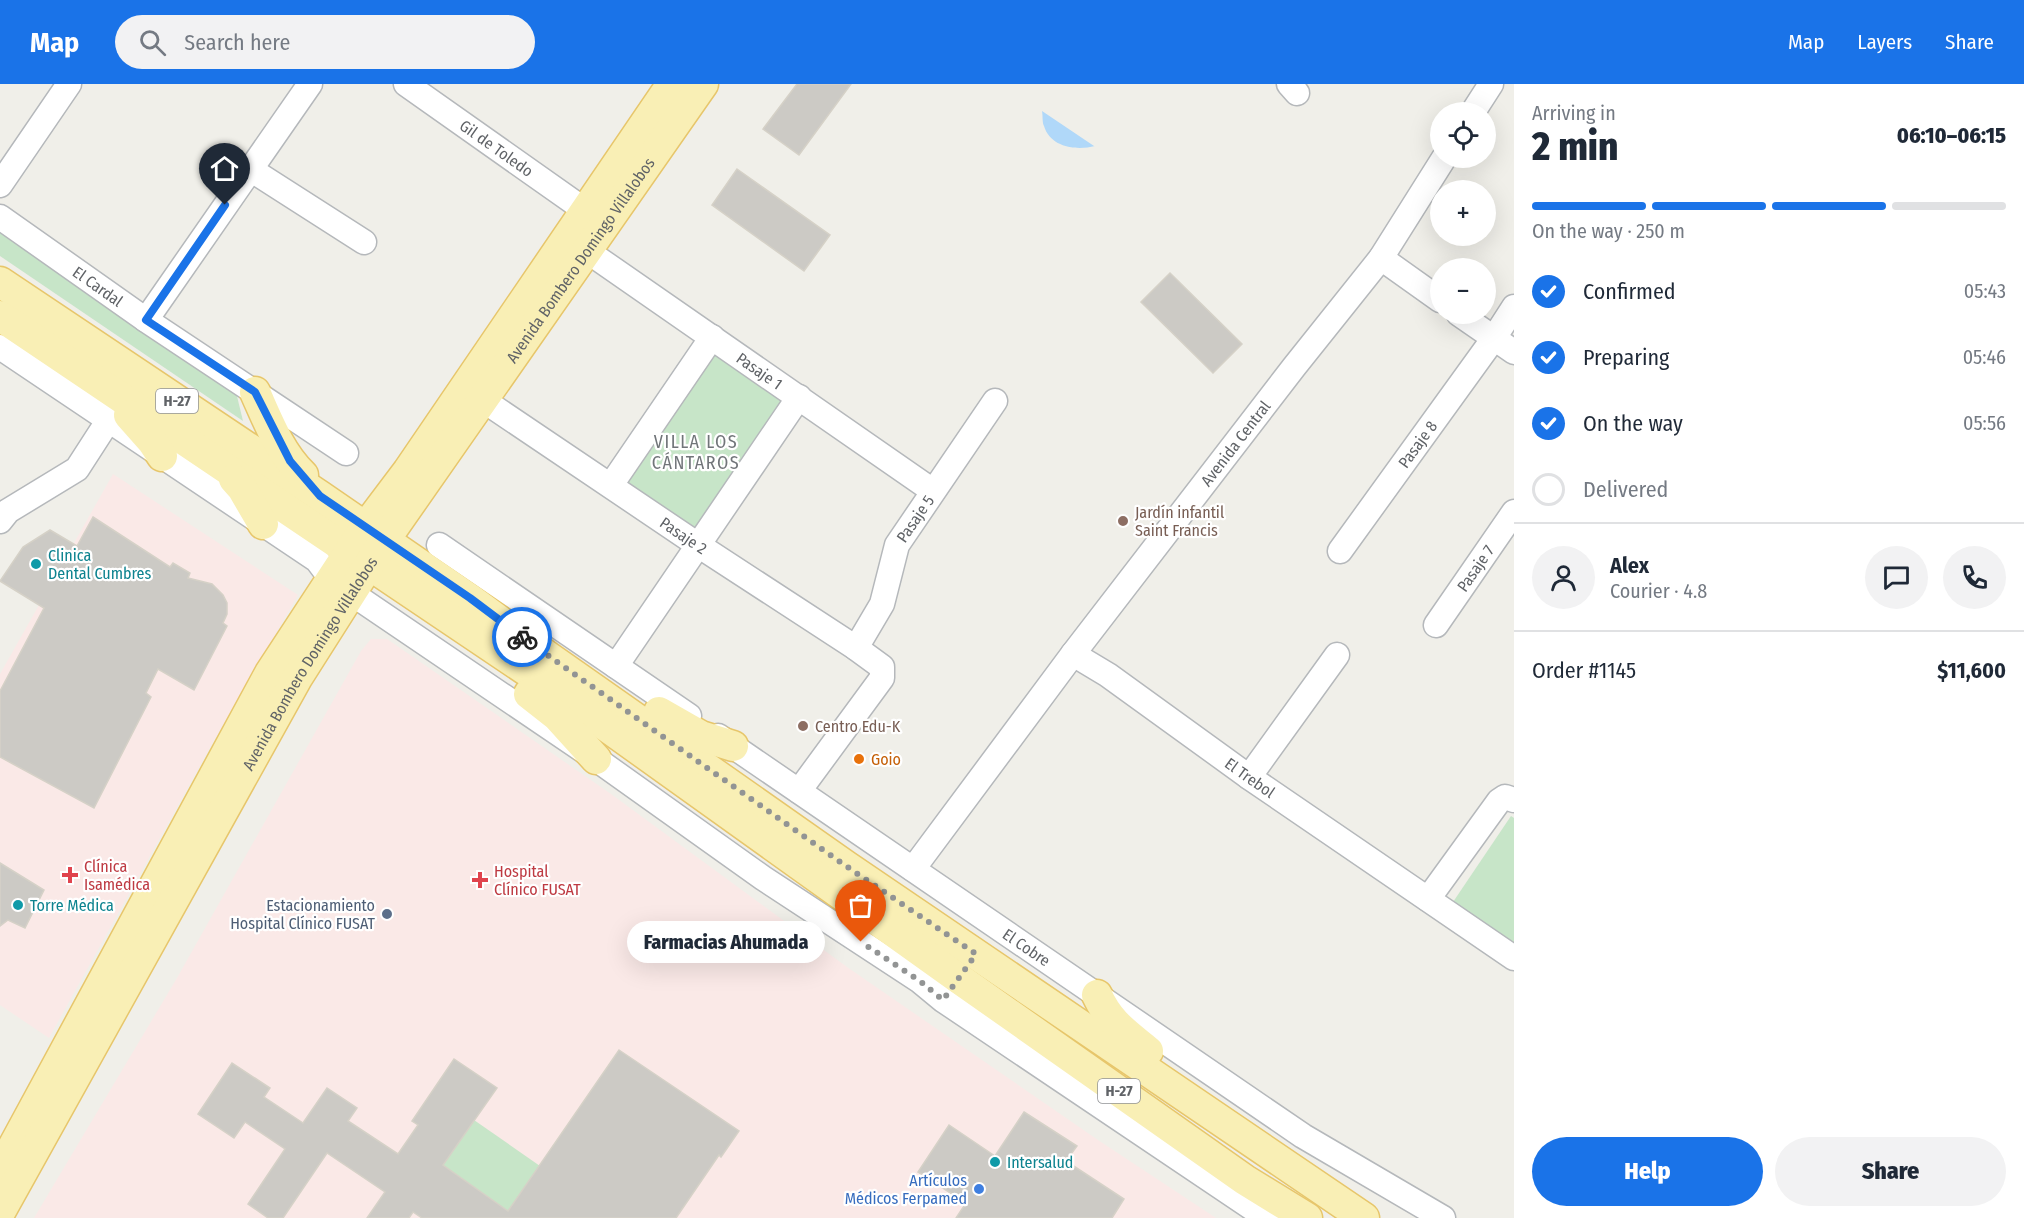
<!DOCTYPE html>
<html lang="en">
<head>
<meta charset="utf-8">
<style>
  :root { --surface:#fff; --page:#f2f2f3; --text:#1f2937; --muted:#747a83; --line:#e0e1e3; --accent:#1a73e8 }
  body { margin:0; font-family:"Fira Sans Condensed",sans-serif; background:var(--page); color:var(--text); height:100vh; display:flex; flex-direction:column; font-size:22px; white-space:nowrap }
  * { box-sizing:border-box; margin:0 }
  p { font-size:20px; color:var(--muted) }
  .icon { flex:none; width:33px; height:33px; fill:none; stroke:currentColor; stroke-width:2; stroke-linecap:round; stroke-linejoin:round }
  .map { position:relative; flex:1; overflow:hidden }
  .sheet { display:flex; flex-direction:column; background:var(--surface); width:510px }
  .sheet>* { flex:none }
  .buttons { position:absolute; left:1430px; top:18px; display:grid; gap:12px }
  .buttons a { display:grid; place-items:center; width:66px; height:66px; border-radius:50%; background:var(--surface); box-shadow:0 6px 24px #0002; font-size:30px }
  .pin { position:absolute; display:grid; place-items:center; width:51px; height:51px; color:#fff; margin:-62px -26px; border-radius:50% 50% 50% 0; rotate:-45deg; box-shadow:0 0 6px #0007 }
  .pin .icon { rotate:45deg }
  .courier { position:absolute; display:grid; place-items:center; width:60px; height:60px; margin:-30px; border:4px solid #1a73e8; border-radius:50%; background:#fff; color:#222; box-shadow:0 2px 8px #0007 }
  .bubble { position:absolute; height:42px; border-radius:21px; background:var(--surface); box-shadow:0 6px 24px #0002; font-size:20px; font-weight:800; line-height:42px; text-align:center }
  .head em { font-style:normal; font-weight:800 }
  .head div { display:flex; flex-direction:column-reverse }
  .head { display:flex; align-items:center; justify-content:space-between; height:102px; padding:0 18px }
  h1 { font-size:39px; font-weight:800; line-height:45px }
  .bar { display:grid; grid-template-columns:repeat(4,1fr); gap:9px 6px; align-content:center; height:72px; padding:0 18px }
  .bar i { height:8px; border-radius:4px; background:var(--line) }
  .bar .selected { background:var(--accent) }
  .bar p { grid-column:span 4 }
  .line { display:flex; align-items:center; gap:15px; padding:0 18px; border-top:2px solid var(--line) }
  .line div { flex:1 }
  .round { display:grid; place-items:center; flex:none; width:63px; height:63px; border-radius:32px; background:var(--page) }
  ol { padding:0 18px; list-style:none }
  li { display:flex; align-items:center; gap:18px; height:66px }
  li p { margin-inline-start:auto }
  li .icon { padding:6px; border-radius:50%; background:var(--accent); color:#fff; stroke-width:4 }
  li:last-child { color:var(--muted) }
  li i { width:33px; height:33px; border:3px solid var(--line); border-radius:50% }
  .cta { display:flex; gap:12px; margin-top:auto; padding:12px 18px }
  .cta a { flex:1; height:69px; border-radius:36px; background:var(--accent); color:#fff; font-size:24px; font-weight:800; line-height:69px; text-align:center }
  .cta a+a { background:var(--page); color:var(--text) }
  header { display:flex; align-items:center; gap:36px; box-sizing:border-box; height:84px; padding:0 30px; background:var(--accent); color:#fff }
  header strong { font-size:28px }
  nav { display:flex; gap:33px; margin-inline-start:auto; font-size:21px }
  .search { width:420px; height:54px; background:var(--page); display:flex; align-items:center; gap:15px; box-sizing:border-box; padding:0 21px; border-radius:33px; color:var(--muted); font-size:22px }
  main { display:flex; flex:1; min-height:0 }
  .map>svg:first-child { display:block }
  .medical { fill:#fae9e7 }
  .green { fill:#c7e5c8 }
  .water { fill:#b0d8f9 }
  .building { fill:#cccac5; stroke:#d5d1c7; stroke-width:1.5 }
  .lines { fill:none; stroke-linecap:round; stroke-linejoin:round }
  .minor-casing { stroke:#b5b8bb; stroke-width:27 }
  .major-casing { stroke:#e7c66b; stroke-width:33 }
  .minor { stroke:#fff; stroke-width:24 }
  .major { stroke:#f9efb5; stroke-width:30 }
  .done { stroke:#929494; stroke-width:6; stroke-dasharray:0 10.8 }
  .route { stroke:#1a73e8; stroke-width:8 }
  .education-dot { fill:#8d6e63; stroke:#fff; stroke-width:2 }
  .culture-dot { fill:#0f9aa8; stroke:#fff; stroke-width:2 }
  .food-dot { fill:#e8710a; stroke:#fff; stroke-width:2 }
  .health-dot { fill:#e0444e; stroke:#fff; stroke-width:2 }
  .service-dot { fill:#5c6f8a; stroke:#fff; stroke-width:2 }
  .shop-dot { fill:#3f7fe0; stroke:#fff; stroke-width:2 }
  .labels { text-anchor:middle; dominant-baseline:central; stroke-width:4.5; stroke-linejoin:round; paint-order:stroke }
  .shield { fill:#fff; stroke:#909295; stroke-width:1.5 }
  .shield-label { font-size:15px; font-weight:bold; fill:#606367 }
  .street-label { font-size:16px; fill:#606367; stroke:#fff }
  .education-label { font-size:16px; fill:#785e54; stroke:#fff; text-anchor:start }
  .culture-label { font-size:16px; fill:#0d838f; stroke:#fff; text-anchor:start }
  .food-label { font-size:16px; fill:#c56008; stroke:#fff; text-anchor:start }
  .health-label { font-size:16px; fill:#be3a42; stroke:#fff; text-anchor:start }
  .service-label { font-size:16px; fill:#4e5e75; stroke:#fff; text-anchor:end }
  .shop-label { font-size:16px; fill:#366cbe; stroke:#fff; text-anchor:end }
  .neighbourhood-label { font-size:18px; letter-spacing:1.5px; fill:#717579; stroke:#fff }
</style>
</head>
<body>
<header>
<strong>Map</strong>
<div class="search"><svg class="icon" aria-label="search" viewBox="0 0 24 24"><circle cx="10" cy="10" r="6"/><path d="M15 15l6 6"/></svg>Search here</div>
<nav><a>Map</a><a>Layers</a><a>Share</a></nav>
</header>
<main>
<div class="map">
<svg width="1514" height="1134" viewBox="0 0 1514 1134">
  <rect width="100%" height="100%" fill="#f0efe9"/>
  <!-- medical -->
  <g class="medical">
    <path d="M113,390L298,511L212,660L49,954L0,921V590Z"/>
    <path d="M371,555H387L611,710L847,883L1098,1056L1216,1134H34L177,894L361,567Z"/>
  </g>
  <!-- green -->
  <g class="green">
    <path d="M0,147L236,308L243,337L0,172Z"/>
    <path d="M712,259L794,315L700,452L618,395Z"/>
    <path d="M1511,732L1514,734V862L1451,821Z"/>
    <path d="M474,1036L540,1082L508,1127L443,1081Z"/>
  </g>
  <!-- water -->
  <path class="water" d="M1042,27L1094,62H1095C1076,67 1050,63 1044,42C1042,38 1043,32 1042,27Z"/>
  <!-- building -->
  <g class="building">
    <path d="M797,0H851L799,71L763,45Z"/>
    <path d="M737,85L830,151L804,187L712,121Z"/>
    <path d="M1170,189L1242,260L1213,289L1141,218Z"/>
    <path d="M93,433L170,483L173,479L190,489L188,494L212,500L223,511L227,519V530L223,539L227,542L194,606L158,585L146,609L151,613L94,724L0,673V607L44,524L0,497L23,463L50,446L77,462Z"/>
    <path d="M0,779L44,806L25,844L8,836L0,842Z"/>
    <path d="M619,966L739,1047L721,1073L719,1071L676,1134H422L413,1128L409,1134H367L385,1108L327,1069L283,1134H268L248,1120L285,1065L245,1038L234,1054L198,1030L232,979L270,1004L264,1013L303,1039L327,1004L357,1024L348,1037L398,1070L418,1041L412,1037L454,975L497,1004L443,1081L508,1127Z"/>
    <path d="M1024,1028L1077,1062L1066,1077L1124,1115L1112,1134H956L966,1119L918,1088L949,1041L995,1072Z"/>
  </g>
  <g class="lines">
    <!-- minor casing -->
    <g class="minor-casing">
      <g id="minor">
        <path id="s1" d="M406,0L586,127"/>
        <path d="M1289,0L1297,9"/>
        <path d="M1473,28L1491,0"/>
        <path d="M250,85L364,158"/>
        <path d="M0,101L69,0"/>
        <path id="s2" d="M0,133L146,236L346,369"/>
        <path id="s3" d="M587,167L933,407"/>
        <path d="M1381,174L1440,216"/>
        <path d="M1459,230L1514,268"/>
        <path d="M146,236L310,0"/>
        <path d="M0,263L317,476L332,496L596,675L763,794L920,897L943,916L1267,1134"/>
        <path id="s4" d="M483,316L698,461L856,564L882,583V594L799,707"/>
        <path d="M611,401L712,253"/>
        <path d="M0,437L8,427L77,385L108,337"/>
        <path d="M439,461L689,632"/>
        <path id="s5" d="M1340,467L1494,254L1514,223"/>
        <path id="s6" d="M1436,541L1514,428"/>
        <path id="s7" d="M856,564L882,520L897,461L995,317"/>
        <path id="s8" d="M1073,570L1108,591L1249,693L1514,874"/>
        <path d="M616,582L799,313"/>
        <path id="s9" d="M718,652L1303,1052L1443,1134"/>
        <path d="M1249,693L1337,571"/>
        <path id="s10" d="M913,785L1073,570L1294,283L1381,174L1444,74"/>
        <path d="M1428,815L1499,717L1505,713L1514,716"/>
      </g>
    </g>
    <!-- major casing -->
    <g class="major-casing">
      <g id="major">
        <path d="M0,198L320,412L470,515L547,572L846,782L1364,1134"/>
        <path d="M0,232L557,607L958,894L1245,1096L1307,1134"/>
        <path d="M255,308C268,337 280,369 303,391"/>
        <path d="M129,331L152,357L162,372"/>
        <path d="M234,395L242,404L263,440"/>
        <path d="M529,610L557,632L596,675"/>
        <path d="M659,628L701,652L733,662"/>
        <path d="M1097,911C1110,939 1125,948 1148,967"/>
        <path d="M0,1087L270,589L365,444L408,387L672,0"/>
        <path id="s11" d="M0,1128L297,594L384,457L703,0"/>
      </g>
    </g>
    <!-- minor -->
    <use href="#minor" class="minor"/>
    <!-- major -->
    <use href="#major" class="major"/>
  </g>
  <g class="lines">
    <!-- done -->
    <path class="done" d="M522,553L846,782L976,870L943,916L920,897L861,858"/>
    <!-- route -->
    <path class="route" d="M225,121L146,236L255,308L290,377L320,412L470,514L522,553"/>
  </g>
  <!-- markers -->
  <g class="education-dot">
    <circle cx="1123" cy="437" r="6"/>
    <circle cx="803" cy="642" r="6"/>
  </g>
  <g class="culture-dot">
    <circle cx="36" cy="480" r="6"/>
    <circle cx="18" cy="821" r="6"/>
    <circle cx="995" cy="1078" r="6"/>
  </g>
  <circle class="food-dot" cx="859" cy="675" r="6"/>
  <g class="health-dot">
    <path d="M67 782h6v6h6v6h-6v6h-6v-6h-6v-6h6z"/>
    <path d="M477 787h6v6h6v6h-6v6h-6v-6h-6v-6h6z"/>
  </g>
  <circle class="service-dot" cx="387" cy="830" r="6"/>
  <circle class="shop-dot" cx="979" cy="1105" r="6"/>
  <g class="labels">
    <!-- shield labels -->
    <g class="shield">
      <rect x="156" y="305" width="42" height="24" rx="4.5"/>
      <rect x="1098" y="995" width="42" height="24" rx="4.5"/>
    </g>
    <g class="shield-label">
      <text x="177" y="317">H-27</text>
      <text x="1119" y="1007">H-27</text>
    </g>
    <!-- street labels -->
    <g class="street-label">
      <text stroke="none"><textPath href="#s1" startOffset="111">Gil de Toledo</textPath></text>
      <text stroke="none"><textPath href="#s11" startOffset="1116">Avenida Bombero Domingo Villalobos</textPath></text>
      <text stroke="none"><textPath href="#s2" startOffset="120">El Cardal</textPath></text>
      <text stroke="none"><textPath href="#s3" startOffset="210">Pasaje 1</textPath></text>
      <text stroke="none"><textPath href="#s10" startOffset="534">Avenida Central</textPath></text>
      <text stroke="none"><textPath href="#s5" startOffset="132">Pasaje 8</textPath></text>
      <text stroke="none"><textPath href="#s7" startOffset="144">Pasaje 5</textPath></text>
      <text stroke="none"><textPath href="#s4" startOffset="242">Pasaje 2</textPath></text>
      <text stroke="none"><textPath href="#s6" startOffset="69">Pasaje 7</textPath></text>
      <text stroke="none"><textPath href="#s11" startOffset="630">Avenida Bombero Domingo Villalobos</textPath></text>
      <text stroke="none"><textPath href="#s8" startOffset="216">El Trebol</textPath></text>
      <text stroke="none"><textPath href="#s9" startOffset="374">El Cobre</textPath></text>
    </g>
    <!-- education labels -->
    <g class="education-label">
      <text x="1135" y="428">Jardín infantil<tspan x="1135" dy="18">Saint Francis</tspan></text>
      <text x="815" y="642">Centro Edu-K</text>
    </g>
    <!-- culture labels -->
    <g class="culture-label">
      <text x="48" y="471">Clinica<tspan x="48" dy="18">Dental Cumbres</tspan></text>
      <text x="30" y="821">Torre Médica</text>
      <text x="1007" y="1078">Intersalud</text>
    </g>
    <!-- food labels -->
    <g class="food-label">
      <text x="871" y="675">Goio</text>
    </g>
    <!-- health labels -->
    <g class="health-label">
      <text x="84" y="782">Clínica<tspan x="84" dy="18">Isamédica</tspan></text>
      <text x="494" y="787">Hospital<tspan x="494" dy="18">Clínico FUSAT</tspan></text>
    </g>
    <!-- service labels -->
    <g class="service-label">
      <text x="375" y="821">Estacionamiento<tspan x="375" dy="18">Hospital Clínico FUSAT</tspan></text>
    </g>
    <!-- shop labels -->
    <g class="shop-label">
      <text x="967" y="1096">Artículos<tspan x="967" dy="18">Médicos Ferpamed</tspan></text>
    </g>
    <!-- neighbourhood labels -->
    <g class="neighbourhood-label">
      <text x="696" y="358">VILLA LOS<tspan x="696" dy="21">CÁNTAROS</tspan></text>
    </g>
  </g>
</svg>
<div class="buttons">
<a><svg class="icon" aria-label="locate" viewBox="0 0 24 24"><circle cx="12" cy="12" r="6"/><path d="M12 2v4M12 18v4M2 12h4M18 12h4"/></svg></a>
<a>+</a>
<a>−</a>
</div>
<div class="pin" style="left:861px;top:858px;background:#ea580c"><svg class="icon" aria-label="bag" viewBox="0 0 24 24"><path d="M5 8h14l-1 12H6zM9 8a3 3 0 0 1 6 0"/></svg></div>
<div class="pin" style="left:225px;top:121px;background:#1f2937"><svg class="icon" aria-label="home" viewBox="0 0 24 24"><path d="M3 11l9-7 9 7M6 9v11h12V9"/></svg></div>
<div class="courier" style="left:522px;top:553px"><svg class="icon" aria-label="bike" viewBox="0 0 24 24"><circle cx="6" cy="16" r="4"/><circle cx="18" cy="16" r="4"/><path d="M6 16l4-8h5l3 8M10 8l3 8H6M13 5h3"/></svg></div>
<div class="bubble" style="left:627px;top:837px;width:198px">Farmacias Ahumada</div>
</div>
<section class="sheet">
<div class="head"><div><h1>2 min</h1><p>Arriving in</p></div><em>06:10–06:15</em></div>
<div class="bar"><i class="selected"></i><i class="selected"></i><i class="selected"></i><i></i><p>On the way · 250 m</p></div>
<ol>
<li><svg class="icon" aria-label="check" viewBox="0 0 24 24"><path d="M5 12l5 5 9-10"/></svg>Confirmed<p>05:43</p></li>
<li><svg class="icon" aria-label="check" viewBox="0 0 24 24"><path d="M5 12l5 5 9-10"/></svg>Preparing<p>05:46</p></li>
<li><svg class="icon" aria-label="check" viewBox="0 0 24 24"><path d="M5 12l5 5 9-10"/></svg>On the way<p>05:56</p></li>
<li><i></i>Delivered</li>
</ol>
<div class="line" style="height:108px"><a class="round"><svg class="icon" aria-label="person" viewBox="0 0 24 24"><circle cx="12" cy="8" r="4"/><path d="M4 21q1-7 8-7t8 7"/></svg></a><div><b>Alex</b><p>Courier · 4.8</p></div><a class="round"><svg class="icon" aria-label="chat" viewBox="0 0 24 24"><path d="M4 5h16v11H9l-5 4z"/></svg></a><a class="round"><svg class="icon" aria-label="phone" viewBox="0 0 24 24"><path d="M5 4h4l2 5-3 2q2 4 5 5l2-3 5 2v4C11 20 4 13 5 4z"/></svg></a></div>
<div class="line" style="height:78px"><div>Order #1145</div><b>$11,600</b></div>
<div class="cta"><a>Help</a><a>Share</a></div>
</section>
</main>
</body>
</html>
